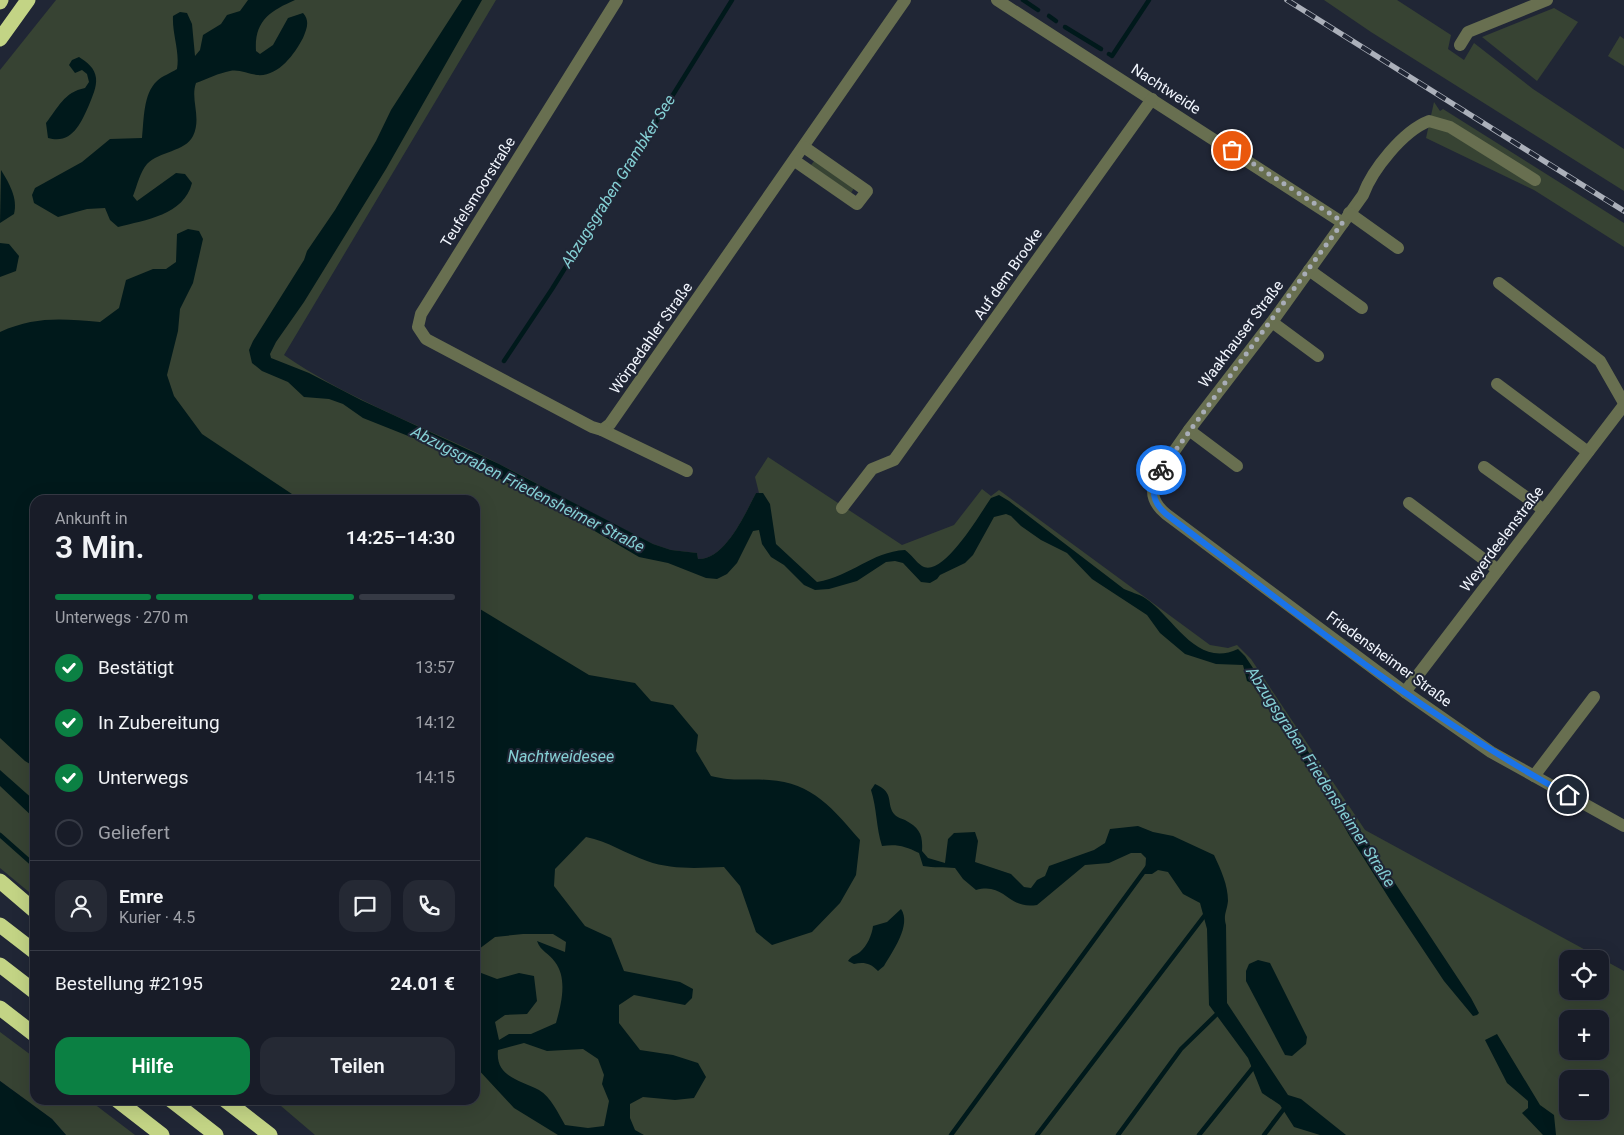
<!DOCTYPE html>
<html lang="de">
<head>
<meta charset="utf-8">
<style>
  :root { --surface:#181c28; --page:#252934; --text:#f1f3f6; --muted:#9fa1a8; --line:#363a45; --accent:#0b8043 }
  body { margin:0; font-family:Roboto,sans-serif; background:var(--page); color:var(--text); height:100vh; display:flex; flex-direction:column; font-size:19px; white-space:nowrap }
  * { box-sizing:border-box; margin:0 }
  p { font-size:16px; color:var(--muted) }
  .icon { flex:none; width:28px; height:28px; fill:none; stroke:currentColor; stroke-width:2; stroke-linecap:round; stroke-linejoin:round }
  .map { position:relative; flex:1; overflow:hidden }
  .sheet { position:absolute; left:30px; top:495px; width:450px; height:610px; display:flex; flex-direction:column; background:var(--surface); border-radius:15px; box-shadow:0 5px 20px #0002,0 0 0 1px var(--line) }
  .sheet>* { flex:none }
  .fabs { position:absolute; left:1559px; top:950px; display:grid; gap:10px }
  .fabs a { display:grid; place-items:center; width:50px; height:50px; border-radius:10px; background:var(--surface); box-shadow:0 5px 20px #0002,0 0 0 1px var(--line); font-size:25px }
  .pin { position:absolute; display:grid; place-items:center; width:42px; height:42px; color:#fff; margin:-21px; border:2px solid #fff; border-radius:50%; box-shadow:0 1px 5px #0007 }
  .courier { position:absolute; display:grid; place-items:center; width:50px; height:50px; margin:-25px; border:4px solid #1a73e8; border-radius:50%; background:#fff; color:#222; box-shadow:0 1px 6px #0007 }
  .headline em { font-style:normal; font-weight:600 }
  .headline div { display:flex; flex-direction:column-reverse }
  .headline { display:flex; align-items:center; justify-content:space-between; height:85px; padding:0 25px }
  h1 { font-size:32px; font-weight:600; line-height:38px }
  .bar { display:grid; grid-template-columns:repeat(4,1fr); gap:8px 5px; align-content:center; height:60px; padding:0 25px }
  .bar i { height:6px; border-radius:4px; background:var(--line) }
  .bar .active { background:var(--accent) }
  .bar p { grid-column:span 4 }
  .line { display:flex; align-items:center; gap:12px; padding:0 25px; border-top:1px solid var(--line) }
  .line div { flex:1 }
  .round { display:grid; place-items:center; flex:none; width:52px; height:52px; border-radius:15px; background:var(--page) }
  ol { padding:0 25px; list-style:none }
  li { display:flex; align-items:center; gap:15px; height:55px }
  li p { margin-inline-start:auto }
  li .icon { padding:5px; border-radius:50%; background:var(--accent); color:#fff; stroke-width:4 }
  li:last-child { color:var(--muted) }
  li i { width:28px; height:28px; border:2px solid var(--line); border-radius:50% }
  .button { display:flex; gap:10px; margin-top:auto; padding:10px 25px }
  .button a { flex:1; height:58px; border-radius:15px; background:var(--accent); color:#fff; font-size:20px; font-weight:600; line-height:58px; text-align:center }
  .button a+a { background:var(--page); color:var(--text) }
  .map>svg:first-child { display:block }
  .green { fill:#374333; fill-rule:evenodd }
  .water { fill:#00191b; fill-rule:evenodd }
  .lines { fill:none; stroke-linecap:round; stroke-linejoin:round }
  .stream { stroke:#00191b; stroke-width:4.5 }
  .minor { stroke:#686f50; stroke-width:12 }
  .highway { stroke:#c3d485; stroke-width:15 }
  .rail-casing { stroke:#abb0ba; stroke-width:5.5 }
  .rail { stroke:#202635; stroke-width:4; stroke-dasharray:11; stroke-linecap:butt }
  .done { stroke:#a8adb7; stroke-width:5; stroke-dasharray:0 9 }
  .route { stroke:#1a73e8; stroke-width:6 }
  .labels { text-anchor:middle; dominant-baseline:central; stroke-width:4; stroke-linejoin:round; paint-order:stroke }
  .street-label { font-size:15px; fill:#f1f5fd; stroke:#202635 }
  .water-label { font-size:16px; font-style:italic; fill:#85d0d5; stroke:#202635 }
</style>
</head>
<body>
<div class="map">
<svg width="1624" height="1135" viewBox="0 0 1624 1135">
  <rect width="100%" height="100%" fill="#202635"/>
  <!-- green -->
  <g class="green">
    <path d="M56,0H496L284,355C343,396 412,422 477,453C537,482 594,515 653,544L671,550L697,553L698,559C725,560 745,514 756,493H759L755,477L768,457L902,545L954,525L982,489L991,496L999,490L1210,645L1228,648L1237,645L1251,659L1365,830L1624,971V1135H315L274,1100H475V500H35V897L0,868V70ZM1568,959H1600V991H1568ZM1568,1019H1600V1051H1568ZM1568,1079H1600V1111H1568Z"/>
    <path d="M1324,0H1397L1451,35L1448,49L1464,60L1474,43L1533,89L1624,149V191L1371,32Z"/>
    <path d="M1554,8L1578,22L1537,81L1482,37Z"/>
    <path d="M1620,36L1624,39V66L1608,56Z"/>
    <path d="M1434,102L1440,111L1443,109L1624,223V247L1534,190L1426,138Z"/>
    <path d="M815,160L854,188L851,193L811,165Z"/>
    <path d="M0,1032L35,1058V1100H89L135,1135H66L52,1119L0,1081Z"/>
  </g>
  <!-- water -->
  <g class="water">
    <path d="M248,0H295C270,11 254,21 256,51L260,54L273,45L288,18L303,13C310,21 307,28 303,38C294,55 278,77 257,75C248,74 239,69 230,71C219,73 207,79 196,83C190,100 202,117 193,136C185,152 159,151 147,164C140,172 137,186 133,196L137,201L176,173L185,174L192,183C184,215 145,220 118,227L110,220L105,208L87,209L58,217L34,203L32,195L35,188L82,162L110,139L142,138C144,120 143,94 157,81C162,76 171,73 177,69C180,51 172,34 173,16L180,12L187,13L192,24L195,56L200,50L203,35L221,24L227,15L240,11Z"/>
    <path d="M462,0H482L386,169L304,302L276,342L270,354L271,358L309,373L361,400L499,464L653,544L671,550L697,553L698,559C725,560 745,514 756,493H763L770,504L776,544L817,582C852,576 871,552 905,550C911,554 916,562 922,566C943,579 981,512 991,498L999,495L1009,501L1124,589C1130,592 1139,594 1145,598C1174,617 1196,669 1238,649L1245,656L1471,998L1479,1013L1477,1015L1473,1016L1444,981L1392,903L1349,835L1329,799L1303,761L1296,746L1276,722L1254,684L1247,681L1243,665L1216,664L1185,654L1160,633L1147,615L1092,579L1067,553L1041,540L1021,526L1011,516L1006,514L994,517L973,555L965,563L940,575L937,579L930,583L921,582L903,563L895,561L886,562L857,581L829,589L815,590L804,585L784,565L771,557L762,544L759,530L753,531L737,563L727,574L717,579L706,578L668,563L639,557L564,513L451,453L363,418L343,404L329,399L304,397L288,382L262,371L252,363L249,350L253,341L304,260L307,251L335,210L376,141L391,110Z"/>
    <path d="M79,57C87,62 95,68 96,78C97,87 92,97 89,105C81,123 72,145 48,138L46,123C58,108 64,92 85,88L89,82L87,74L82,70L75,73L69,65L72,60Z"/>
    <path d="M1,170C9,183 18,198 14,214L0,223Z"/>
    <path d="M188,229L199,231L203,239L193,283L180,309L178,331L167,375L174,396L202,434L301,500H35V767L25,761L0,738V332C36,316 62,319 100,322L119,308L126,280L153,269H166L176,262L177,234Z"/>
    <path d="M0,243L9,244L19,256L16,271L0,277Z"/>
    <path d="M475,606L589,675L635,683L651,701L673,705L698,735L696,751L711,776C735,782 747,778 769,780C812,782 834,810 860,840L856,875L840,903L812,932L772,945L756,932L740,886L724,867C698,868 672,870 647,861C626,854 608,841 586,837L555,869L554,886L585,926L611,938L624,971L680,982L693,989L692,998L685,1005L634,995L619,1005V1023L640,1050L673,1055L698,1063L706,1077L694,1098L675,1100L643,1097L630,1104V1118L635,1130L644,1135H558L514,1108L475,1066ZM523,934H553L566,942L565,952L537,941C541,952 549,953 555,962C568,979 561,1005 556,1023L531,1034H509L499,1040L495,1022L505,1015L527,1014L537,1001L534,976L519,973L497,979L476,971L479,949L495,937ZM524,1043L547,1051L583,1049L598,1059L604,1075L602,1084L609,1101L604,1126L588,1128L565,1125C558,1113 551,1097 539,1090C520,1080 495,1077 498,1050Z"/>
    <path d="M0,770L35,801V819L0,786Z"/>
    <path d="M875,784C896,793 885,804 895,815C897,817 902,819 905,820C920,828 923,835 922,851L928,858L945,863L948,839L954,833L975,832L978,841L975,862L1011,874L1024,887L1031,888L1037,880L1045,876L1049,866L1094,850L1105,843L1110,829L1138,826L1153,832L1173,836L1214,855C1221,870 1228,885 1228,901C1227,911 1223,915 1226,925L1227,1003L1288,1095L1301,1099L1346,1135H1320L1294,1127L1280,1105L1262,1093L1248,1058L1209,1005L1207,929L1200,903L1183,894L1168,872L1158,870L1152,874H1145L1146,858L1141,853H1131L1109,863L1085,865L1037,905C1007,910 1006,882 976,890L963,879L955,868C944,867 934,868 923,866L919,853C905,846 897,844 882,846C876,827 877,809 871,790Z"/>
    <path d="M901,909C912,925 892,952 884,966L878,971C870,963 864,962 854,964L848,961C852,955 855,956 860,952C867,946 872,935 873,926L887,922Z"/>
    <path d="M1258,960L1270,963L1307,1037L1306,1044L1292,1056L1285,1055L1246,981V971L1249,964Z"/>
    <path d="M1497,1034L1540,1105L1554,1115L1556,1135H1543L1522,1113L1528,1108V1101L1507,1083L1485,1040Z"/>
    <path d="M0,1081L52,1119L66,1135H0Z"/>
  </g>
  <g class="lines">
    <!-- stream -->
    <g class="stream">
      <path d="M1023,0L1038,10"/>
      <path d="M1049,16L1056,21"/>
      <path d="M1065,27L1101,49"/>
      <path d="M1109,54L1112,56L1149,0"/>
      <path d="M504,361L552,289L732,0"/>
      <path d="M0,835L35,866"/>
      <path d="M951,1135L1148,866"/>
      <path d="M1037,1135L1208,911"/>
      <path d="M1118,1135L1181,1049L1220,1011"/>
      <path d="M1199,1135L1256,1064"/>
      <path d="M1264,1135L1286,1106"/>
    </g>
    <!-- minor -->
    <g class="minor">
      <path d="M617,0L421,314L418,327L426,339L592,427L602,430L610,424L905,0"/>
      <path d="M997,0L1343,223"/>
      <path d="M1460,45L1468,32L1547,0"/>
      <path d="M795,161L857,204L867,191L804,147"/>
      <path d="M1535,180L1450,127L1429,121C1403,131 1372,170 1363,195L1272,322L1189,430L1154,480C1151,495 1154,504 1166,514L1405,692L1491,752L1624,826"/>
      <path d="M1349,213L1398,248"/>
      <path d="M1309,270L1362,308"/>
      <path d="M1499,283L1600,361L1624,403"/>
      <path d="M1272,322L1318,356"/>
      <path d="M1497,384L1588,452"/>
      <path d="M602,430L687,471"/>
      <path d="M1189,430L1237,466"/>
      <path d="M1484,467L1544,510"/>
      <path d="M1409,503L1498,570"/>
      <path d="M842,508L872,469L894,460L1152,99"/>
      <path d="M1405,692L1624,405"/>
      <path d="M1534,776L1594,697"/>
    </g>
    <!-- highway -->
    <g class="highway">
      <path d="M0,2L1,0"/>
      <path d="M0,39L28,0"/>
      <path d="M0,881L35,911"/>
      <path d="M0,925L35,952"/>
      <path d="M0,965L35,992"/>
      <path d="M0,1008L35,1035"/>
      <path d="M117,1100L162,1135"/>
      <path d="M171,1100L216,1135"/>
      <path d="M225,1100L270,1135"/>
    </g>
    <!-- rail casing -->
    <g class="rail-casing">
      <path id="rail" d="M1287,0L1624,211"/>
    </g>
    <!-- rail -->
    <use href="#rail" class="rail"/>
  </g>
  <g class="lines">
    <!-- done -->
    <path class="done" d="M1161,470L1343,222L1232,150"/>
    <!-- route -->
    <path class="route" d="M1161,470C1150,487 1151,501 1166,514C1296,613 1425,717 1568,795"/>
  </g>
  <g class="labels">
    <!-- street labels -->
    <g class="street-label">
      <text transform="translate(1166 89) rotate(33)">Nachtweide</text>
      <text transform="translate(478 192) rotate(-58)">Teufelsmoorstraße</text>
      <text transform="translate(1008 274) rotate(-55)">Auf dem Brooke</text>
      <text transform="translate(1241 334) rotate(-53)">Waakhauser Straße</text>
      <text transform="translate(651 338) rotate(-55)">Wörpedahler Straße</text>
      <text transform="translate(1502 539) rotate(-53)">Weyerdeelenstraße</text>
      <text transform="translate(1389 659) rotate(36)">Friedensheimer Straße</text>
    </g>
    <!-- water labels -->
    <g class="water-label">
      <text transform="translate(618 181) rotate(-58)">Abzugsgraben Grambker See</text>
      <text transform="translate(528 489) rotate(27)">Abzugsgraben Friedensheimer Straße</text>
      <text x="561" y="756">Nachtweidesee</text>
      <text transform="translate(1321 777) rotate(57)">Abzugsgraben Friedensheimer Straße</text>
    </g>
  </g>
</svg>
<div class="fabs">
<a><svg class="icon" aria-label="locate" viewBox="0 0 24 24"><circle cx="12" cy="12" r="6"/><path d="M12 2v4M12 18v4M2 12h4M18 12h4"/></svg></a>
<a>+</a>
<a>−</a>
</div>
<div class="pin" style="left:1232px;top:150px;background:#ea580c"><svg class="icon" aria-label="bag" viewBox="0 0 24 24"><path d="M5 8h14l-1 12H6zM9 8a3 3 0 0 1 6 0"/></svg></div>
<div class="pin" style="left:1568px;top:795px;background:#1f2937"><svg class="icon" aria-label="home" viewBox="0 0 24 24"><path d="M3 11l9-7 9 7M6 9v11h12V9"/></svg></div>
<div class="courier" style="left:1161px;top:470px"><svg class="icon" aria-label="bike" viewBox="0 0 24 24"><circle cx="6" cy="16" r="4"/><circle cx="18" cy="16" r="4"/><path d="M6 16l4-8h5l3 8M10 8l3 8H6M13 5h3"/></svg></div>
<section class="sheet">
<div class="headline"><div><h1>3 Min.</h1><p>Ankunft in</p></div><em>14:25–14:30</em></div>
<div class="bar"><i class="active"></i><i class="active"></i><i class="active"></i><i></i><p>Unterwegs · 270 m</p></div>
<ol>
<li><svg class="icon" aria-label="check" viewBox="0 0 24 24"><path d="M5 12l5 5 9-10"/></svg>Bestätigt<p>13:57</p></li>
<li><svg class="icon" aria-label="check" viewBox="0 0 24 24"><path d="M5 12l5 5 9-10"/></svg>In Zubereitung<p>14:12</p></li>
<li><svg class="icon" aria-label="check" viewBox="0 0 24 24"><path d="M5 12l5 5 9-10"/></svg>Unterwegs<p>14:15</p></li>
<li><i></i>Geliefert</li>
</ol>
<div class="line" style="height:90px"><a class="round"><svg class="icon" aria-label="person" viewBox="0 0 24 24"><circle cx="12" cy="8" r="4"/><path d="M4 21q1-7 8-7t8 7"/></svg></a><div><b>Emre</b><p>Kurier · 4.5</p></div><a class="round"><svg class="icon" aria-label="chat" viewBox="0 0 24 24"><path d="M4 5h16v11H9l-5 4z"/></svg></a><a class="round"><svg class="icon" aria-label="phone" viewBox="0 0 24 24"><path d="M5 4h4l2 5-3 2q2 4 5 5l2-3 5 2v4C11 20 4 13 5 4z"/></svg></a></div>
<div class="line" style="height:65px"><div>Bestellung #2195</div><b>24.01 €</b></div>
<div class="button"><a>Hilfe</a><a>Teilen</a></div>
</section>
</div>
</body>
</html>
